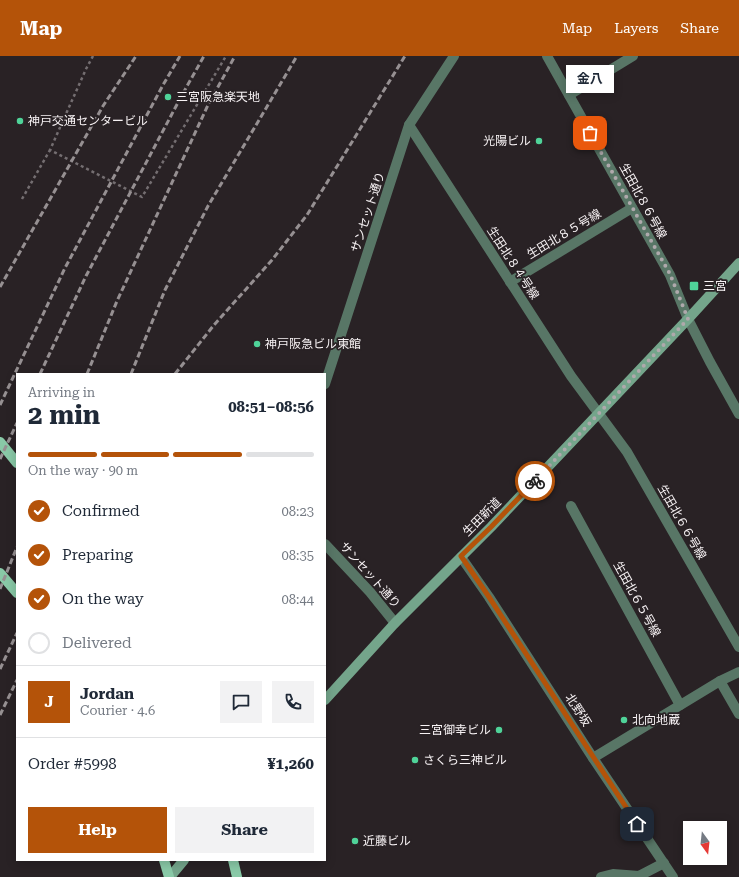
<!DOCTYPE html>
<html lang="en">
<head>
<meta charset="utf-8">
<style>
  :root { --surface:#fff; --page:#f2f2f3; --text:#1f2937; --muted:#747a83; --line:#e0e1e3; --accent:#b45309 }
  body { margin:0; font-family:"Roboto Serif","Noto Sans JP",serif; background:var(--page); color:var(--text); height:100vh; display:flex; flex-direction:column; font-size:15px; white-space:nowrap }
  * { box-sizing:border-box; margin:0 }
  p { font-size:13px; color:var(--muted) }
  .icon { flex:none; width:22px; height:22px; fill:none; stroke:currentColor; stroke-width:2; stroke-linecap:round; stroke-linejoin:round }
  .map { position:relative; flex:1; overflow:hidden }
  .panel { position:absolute; left:16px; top:317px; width:310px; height:488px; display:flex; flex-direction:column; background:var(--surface); border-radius:0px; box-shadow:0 2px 10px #0003 }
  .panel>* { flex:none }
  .needle { width:26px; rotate:165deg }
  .tools { position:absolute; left:683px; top:765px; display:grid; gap:8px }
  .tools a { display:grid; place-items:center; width:44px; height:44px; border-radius:0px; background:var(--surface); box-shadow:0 2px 10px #0003; font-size:20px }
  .pin { position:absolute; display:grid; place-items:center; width:34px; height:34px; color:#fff; margin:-17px; border-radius:8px; box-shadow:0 2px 6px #0006 }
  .courier { position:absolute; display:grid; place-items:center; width:40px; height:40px; margin:-20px; border:3px solid #b45309; border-radius:50%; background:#fff; color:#222; box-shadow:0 1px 5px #0007 }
  .bubble { position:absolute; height:28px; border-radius:0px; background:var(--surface); box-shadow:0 2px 10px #0003; font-size:13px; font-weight:700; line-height:28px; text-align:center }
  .headline em { font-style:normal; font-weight:700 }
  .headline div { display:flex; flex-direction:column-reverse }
  .headline { display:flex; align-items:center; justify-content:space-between; height:68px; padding:0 12px }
  h1 { font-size:26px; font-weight:700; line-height:30px }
  .bar { display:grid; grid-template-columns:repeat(4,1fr); gap:6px 4px; align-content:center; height:48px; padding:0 12px }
  .bar i { height:5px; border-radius:3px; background:var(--line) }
  .bar .on { background:var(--accent) }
  .bar p { grid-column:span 4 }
  .line { display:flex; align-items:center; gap:10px; padding:0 12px; border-top:1px solid var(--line) }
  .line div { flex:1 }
  .round { display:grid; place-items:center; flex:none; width:42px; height:42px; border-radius:0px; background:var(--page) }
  ol { padding:0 12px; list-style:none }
  li { display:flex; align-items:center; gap:12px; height:44px }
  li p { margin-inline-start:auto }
  li .icon { padding:4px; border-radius:50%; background:var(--accent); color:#fff; stroke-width:4 }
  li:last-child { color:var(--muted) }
  li i { width:22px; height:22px; border:2px solid var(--line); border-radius:50% }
  .primary-button { display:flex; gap:8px; margin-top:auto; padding:8px 12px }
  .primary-button a { flex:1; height:46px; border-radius:0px; background:var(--accent); color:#fff; font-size:16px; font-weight:700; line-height:46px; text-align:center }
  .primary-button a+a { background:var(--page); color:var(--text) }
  header { display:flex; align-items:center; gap:24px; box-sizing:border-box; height:56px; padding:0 20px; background:var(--accent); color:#fff }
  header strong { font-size:19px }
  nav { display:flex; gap:22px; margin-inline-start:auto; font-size:14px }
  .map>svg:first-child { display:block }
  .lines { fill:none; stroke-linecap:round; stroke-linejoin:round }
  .path { stroke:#746e71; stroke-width:2.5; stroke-dasharray:3 3; stroke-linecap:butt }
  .lane { stroke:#587666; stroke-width:10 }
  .street { stroke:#587666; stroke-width:10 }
  .secondary { stroke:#74a58b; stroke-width:10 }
  .primary { stroke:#89c9a7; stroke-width:10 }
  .rail { stroke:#969092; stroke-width:3; stroke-dasharray:6 3; stroke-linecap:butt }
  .done { stroke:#afa9ac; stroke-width:4; stroke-dasharray:0 7.2 }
  .route { stroke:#b45309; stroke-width:5 }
  .poi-dot { fill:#4fd399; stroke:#292225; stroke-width:1.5 }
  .labels { text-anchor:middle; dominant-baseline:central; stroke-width:3.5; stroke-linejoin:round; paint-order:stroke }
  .poi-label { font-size:12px; fill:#f7f2f4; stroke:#292225; text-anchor:start }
  .street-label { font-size:12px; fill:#f7f2f4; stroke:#292225 }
</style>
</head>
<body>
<header>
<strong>Map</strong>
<nav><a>Map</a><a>Layers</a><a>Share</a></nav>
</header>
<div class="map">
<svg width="739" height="821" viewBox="0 0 739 821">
  <rect width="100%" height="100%" fill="#292225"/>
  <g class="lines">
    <!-- path -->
    <g class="path">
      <path d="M93,0L86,13L50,94L142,141L226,0"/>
      <path d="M22,143L50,94"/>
    </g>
    <!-- lane -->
    <path class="lane" d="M569,39L633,0"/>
    <!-- street -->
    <g class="street">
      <path d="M547,0L670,219L688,263L710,306L739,358"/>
      <path d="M409,69L571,320L627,396L739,591"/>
      <path d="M510,226L632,152"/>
      <path d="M325,328L409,69L454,0"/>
      <path d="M571,450L680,649"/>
      <path d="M325,488L370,536L395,567"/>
      <path d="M461,501L489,541L593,702L673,821"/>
      <path d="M720,625L739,658"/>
      <path d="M593,702L720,625L739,616"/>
      <path d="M601,821L613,818L639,820L664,807"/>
    </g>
    <!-- secondary -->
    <g class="secondary">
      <path d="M325,644L395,567L491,471L688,263L739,207"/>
      <path d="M170,821L184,804"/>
    </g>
    <!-- primary -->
    <g class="primary">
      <path d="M0,386L17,407"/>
      <path d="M0,517L17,537"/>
      <path d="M164,804L169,821"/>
      <path d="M233,804L237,821"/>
    </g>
    <!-- rail -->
    <g class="rail">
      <path d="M0,231L103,50L136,0"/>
      <path d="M40,318L86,220L182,39L204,0"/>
      <path d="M87,318L117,245L208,49L235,0"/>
      <path d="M131,318L165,234L208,150L297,0"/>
      <path d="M175,318L214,269L272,204L307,159L405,0"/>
      <path d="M0,349L65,212L163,29L180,0"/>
      <path d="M0,403L17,367"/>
      <path d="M0,533L17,491"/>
      <path d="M0,613L17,577"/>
      <path d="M0,659L17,624"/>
    </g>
  </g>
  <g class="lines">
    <!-- done -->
    <path class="done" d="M535,425L688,263L670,218L590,77"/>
    <!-- route -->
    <path class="route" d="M535,425L491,471L461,500L489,541L637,768"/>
  </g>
  <!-- markers -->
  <g class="poi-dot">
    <circle cx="168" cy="41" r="4"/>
    <circle cx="20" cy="65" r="4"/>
    <circle cx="539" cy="85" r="4"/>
    <rect x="689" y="225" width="10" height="10" rx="2"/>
    <circle cx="257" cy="288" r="4"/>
    <circle cx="624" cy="664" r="4"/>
    <circle cx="499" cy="674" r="4"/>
    <circle cx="415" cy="704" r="4"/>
    <circle cx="355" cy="785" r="4"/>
  </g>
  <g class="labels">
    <!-- poi labels -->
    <g class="poi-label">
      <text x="176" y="41">三宮阪急楽天地</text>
      <text x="28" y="65">神戸交通センタービル</text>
      <text x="531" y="85" text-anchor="end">光陽ビル</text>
      <text x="703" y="230">三宮</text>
      <text x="265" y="288">神戸阪急ビル東館</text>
      <text x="632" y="664">北向地蔵</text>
      <text x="491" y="674" text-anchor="end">三宮御幸ビル</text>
      <text x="423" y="704">さくら三神ビル</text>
      <text x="363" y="785">近藤ビル</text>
    </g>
    <!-- street labels -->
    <g class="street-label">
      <text transform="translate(643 145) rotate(61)">生田北８６号線</text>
      <text transform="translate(368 156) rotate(-72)">サンセット通り</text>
      <text transform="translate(564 178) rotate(-31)">生田北８５号線</text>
      <text transform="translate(513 207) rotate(57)">生田北８４号線</text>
      <text transform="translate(482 461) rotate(-45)">生田新道</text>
      <text transform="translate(682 466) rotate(60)">生田北６６号線</text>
      <text transform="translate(370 519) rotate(48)">サンセット通り</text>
      <text transform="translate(637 543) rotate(61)">生田北６５号線</text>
      <text transform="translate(578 654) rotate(57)">北野坂</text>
    </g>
  </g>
</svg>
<div class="tools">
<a><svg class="needle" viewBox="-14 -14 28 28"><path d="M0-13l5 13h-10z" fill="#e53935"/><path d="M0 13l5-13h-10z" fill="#747a83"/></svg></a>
</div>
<div class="pin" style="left:590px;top:77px;background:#ea580c"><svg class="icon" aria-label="bag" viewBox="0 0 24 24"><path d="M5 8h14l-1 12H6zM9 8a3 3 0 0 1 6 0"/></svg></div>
<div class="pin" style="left:637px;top:768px;background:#1f2937"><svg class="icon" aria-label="home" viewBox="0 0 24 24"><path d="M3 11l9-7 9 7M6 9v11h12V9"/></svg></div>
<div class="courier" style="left:535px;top:425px"><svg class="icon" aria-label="bike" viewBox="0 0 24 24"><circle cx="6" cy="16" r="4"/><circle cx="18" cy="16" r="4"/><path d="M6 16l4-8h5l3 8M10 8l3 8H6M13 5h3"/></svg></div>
<div class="bubble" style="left:566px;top:9px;width:48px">金八</div>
<section class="panel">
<div class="headline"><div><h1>2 min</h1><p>Arriving in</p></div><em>08:51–08:56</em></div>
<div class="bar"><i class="on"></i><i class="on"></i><i class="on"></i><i></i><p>On the way · 90 m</p></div>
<ol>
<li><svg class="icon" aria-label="check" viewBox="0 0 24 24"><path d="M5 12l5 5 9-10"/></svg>Confirmed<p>08:23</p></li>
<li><svg class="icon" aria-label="check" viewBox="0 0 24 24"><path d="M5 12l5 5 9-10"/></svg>Preparing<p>08:35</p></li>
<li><svg class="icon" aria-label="check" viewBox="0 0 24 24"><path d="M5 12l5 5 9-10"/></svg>On the way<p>08:44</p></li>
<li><i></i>Delivered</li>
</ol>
<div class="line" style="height:72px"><b class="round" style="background:var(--accent);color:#fff">J</b><div><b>Jordan</b><p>Courier · 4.6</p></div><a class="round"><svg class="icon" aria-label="chat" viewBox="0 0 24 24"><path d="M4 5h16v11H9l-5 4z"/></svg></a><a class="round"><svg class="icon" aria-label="phone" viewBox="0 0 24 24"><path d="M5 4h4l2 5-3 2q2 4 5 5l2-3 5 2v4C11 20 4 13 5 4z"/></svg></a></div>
<div class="line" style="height:52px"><div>Order #5998</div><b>¥1,260</b></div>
<div class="primary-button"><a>Help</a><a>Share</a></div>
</section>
</div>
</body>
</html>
